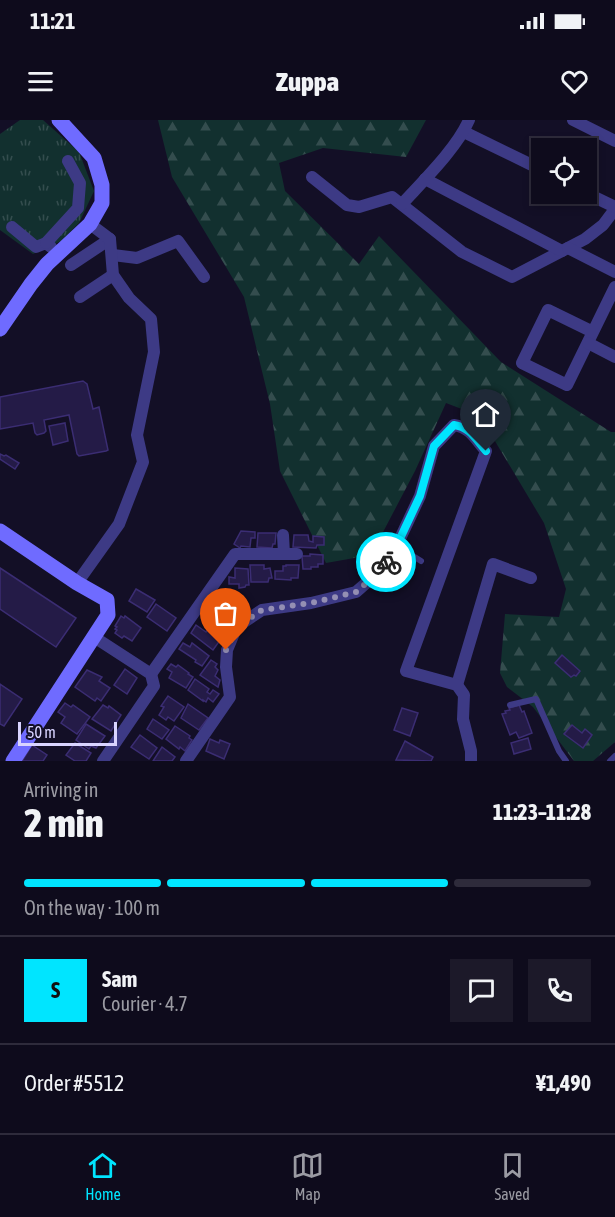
<!DOCTYPE html>
<html lang="en">
<head>
<meta charset="utf-8">
<style>
  :root { --surface:#0e0b1c; --page:#1c1929; --text:#f1f3f6; --muted:#9b9ba3; --line:#2e2b3b; --accent:#00e5ff }
  body { margin:0; font-family:"Asap Condensed",sans-serif; background:var(--page); color:var(--text); height:100vh; display:flex; flex-direction:column; font-size:22px; white-space:nowrap }
  * { box-sizing:border-box; margin:0 }
  p { font-size:20px; color:var(--muted) }
  .icon { flex:none; width:33px; height:33px; fill:none; stroke:currentColor; stroke-width:2; stroke-linecap:round; stroke-linejoin:round }
  .map { position:relative; height:641px; overflow:hidden }
  .panel { display:flex; flex-direction:column; background:var(--surface); flex:1 }
  .panel>* { flex:none }
  .tools { position:absolute; left:531px; top:18px; display:grid; gap:12px }
  .tools a { display:grid; place-items:center; width:66px; height:66px; border-radius:0px; background:var(--surface); box-shadow:0 3px 9px #0003,0 0 0 2px var(--line); font-size:30px }
  .scale { position:absolute; left:18px; bottom:15px; width:99px; box-sizing:border-box; padding-left:6px; border:3px solid #d9d4ff; border-top:0; font-size:16px; line-height:21px; white-space:nowrap; color:#d9d4ff; -webkit-text-stroke:4px #130f26; paint-order:stroke }
  .pin { position:absolute; display:grid; place-items:center; width:51px; height:51px; color:#fff; margin:-62px -26px; border-radius:50% 50% 50% 0; rotate:-45deg; box-shadow:0 0 6px #0007 }
  .pin .icon { rotate:45deg }
  .courier { position:absolute; display:grid; place-items:center; width:60px; height:60px; margin:-30px; border:4px solid #00e5ff; border-radius:50%; background:#fff; color:#222; box-shadow:0 2px 8px #0007 }
  .headline em { font-style:normal; font-weight:800 }
  .headline div { display:flex; flex-direction:column-reverse }
  .headline { display:flex; align-items:center; justify-content:space-between; height:102px; padding:0 24px }
  h1 { font-size:39px; font-weight:800; line-height:45px }
  .bar { display:grid; grid-template-columns:repeat(4,1fr); gap:9px 6px; align-content:center; height:72px; padding:0 24px }
  .bar i { height:8px; border-radius:4px; background:var(--line) }
  .bar .active { background:var(--accent) }
  .bar p { grid-column:span 4 }
  .line { display:flex; align-items:center; gap:15px; padding:0 24px; border-top:2px solid var(--line) }
  .line div { flex:1 }
  .round { display:grid; place-items:center; flex:none; width:63px; height:63px; border-radius:0px; background:var(--page) }
  .status { display:flex; justify-content:space-between; align-items:center; height:42px; padding:0 30px; background:var(--surface); direction:ltr }
  .status svg { height:16px; fill:currentColor }
  header { display:flex; justify-content:space-between; align-items:center; height:78px; padding:0 24px; background:var(--surface); font-size:27px; font-weight:800 }
  .menu { display:flex; justify-content:space-around; align-items:center; height:84px; border-top:2px solid var(--line); background:var(--surface); font-size:16px; color:var(--muted) }
  .menu a { display:grid; justify-items:center; gap:3px }
  .menu .active { color:var(--accent) }
  .map>svg:first-child { display:block }
  .forest { fill:url(#forest-firs) }
  .park { fill:url(#park-tufts) }
  .building { fill:#241b47; stroke:#3b2d73; stroke-width:1.5 }
  .lines { fill:none; stroke-linecap:round; stroke-linejoin:round }
  .lane { stroke:#3d3a85; stroke-width:6 }
  .street { stroke:#3d3a85; stroke-width:12 }
  .secondary { stroke:#6f6bff; stroke-width:15 }
  .done { stroke:#948fb3; stroke-width:6; stroke-dasharray:0 10.8 }
  .route { stroke:#00e5ff; stroke-width:8 }
</style>
</head>
<body>
<div class="status"><b>11:21</b><svg viewBox="0 0 49 12"><path d="M0 12V9h3v3zM5 12V6h3v6zM10 12V3h3v9zM15 12V0h3v12zM26 1h20v11H26zM47 4h2v5h-2z"/></svg></div>
<header><svg class="icon" aria-label="menu" viewBox="0 0 24 24"><path d="M4 6h16M4 12h16M4 18h16"/></svg>Zuppa<svg class="icon" aria-label="heart" viewBox="0 0 24 24"><path d="M12 20l-8-8c-3-5 5-10 8-4 3-6 11-1 8 4z"/></svg></header>
<div class="map">
<svg width="615" height="641" viewBox="0 0 615 641">
  <defs>
    <pattern id="forest-firs" width="22" height="20" patternUnits="userSpaceOnUse" patternTransform="scale(1.5)"><rect width="22" height="20" fill="#12302f"/><path d="M5 1l3.5 6h-7zM16 11l3.5 6h-7z" fill="#344d4e"/></pattern>
    <pattern id="park-tufts" width="24" height="20" patternUnits="userSpaceOnUse" patternTransform="scale(1.5)"><rect width="24" height="20" fill="#12302f"/><path d="M3 7l-1-3M5 7V3M7 7l1-3M15 17l-1-3M17 17v-4M19 17l1-3" fill="none" stroke="#344d4e"/></pattern>
  </defs>
  <rect width="100%" height="100%" fill="#130f26"/>
  <!-- forest -->
  <path class="forest" d="M158,0H426L406,37L323,28L279,43L285,71L359,144L379,116L501,242L611,312H615V622L593,641H574L533,587L507,567L500,553L505,494L559,497L566,469L544,403L480,296L446,283L415,351L371,435L326,443L280,351L270,284L244,177L172,57Z"/>
  <!-- park -->
  <path class="park" d="M20,0H43L79,32L94,71L79,103L61,121L33,134L0,110V14Z"/>
  <!-- building -->
  <g class="building">
    <path d="M83,261L87,264L93,289L99,287L108,330L106,331L79,336L77,334L69,295L44,300L46,311L44,313L37,315L35,313L33,303L0,309V277Z"/>
    <path d="M65,303L68,321L53,325L49,306Z"/>
    <path d="M0,334L4,336L6,335L19,343L15,349L0,339Z"/>
    <path d="M241,411L255,412V418H251L250,427L241,426L240,428L234,424Z"/>
    <path d="M258,413H276L275,424H273L272,428L257,427Z"/>
    <path d="M294,415H308L309,421L313,422V416L324,417V425H317L316,428L293,427Z"/>
    <path d="M310,434L323,435V444H318V447H311V449H303L302,436H310Z"/>
    <path d="M250,445H264V449L270,448L272,458H269L268,462H251Z"/>
    <path d="M286,445H299L298,458H291V460L275,459V451H283V446H286Z"/>
    <path d="M0,448L76,498L56,527L0,489Z"/>
    <path d="M235,448L248,449L249,465H246L245,467L239,468V464H229V457L235,458Z"/>
    <path d="M136,469L155,480L147,492L129,481Z"/>
    <path d="M228,470L240,477L239,479L244,483L237,494L224,484L225,482L221,480L222,478L219,476L222,472L225,474Z"/>
    <path d="M156,484L176,498L167,511L147,497Z"/>
    <path d="M211,484L228,495L227,497L231,500L223,512L215,506L217,504L204,495Z"/>
    <path d="M121,496L124,498L125,496L141,508L132,521L124,516L122,518L115,513L117,510L115,509L117,507L115,506Z"/>
    <path d="M196,505L206,512L208,509L221,519L213,530L191,513Z"/>
    <path d="M183,523L190,527L192,523L209,536L202,546L195,542L196,540L179,529Z"/>
    <path d="M562,535L580,551L576,556L574,555L571,557L555,543Z"/>
    <path d="M211,540L217,544L215,547L218,550L215,556L220,560L218,567L200,555Z"/>
    <path d="M171,544L176,547L178,545L189,553L188,554L193,557L186,568L169,558L172,552L167,549Z"/>
    <path d="M125,549L137,558L127,574L114,565Z"/>
    <path d="M87,550L102,557L99,561L110,568L101,581L97,578L95,581L75,567Z"/>
    <path d="M195,559L209,569L207,572L210,574L213,570L219,574L213,582L208,578L206,582L203,580V581L188,570Z"/>
    <path d="M0,564L22,579L4,606L0,604Z"/>
    <path d="M168,576L184,587L174,601L168,597L166,600L159,595L164,587L161,586Z"/>
    <path d="M65,583L71,587L73,585L90,597L77,614L61,603L65,597L58,592Z"/>
    <path d="M188,584L208,598L199,610L181,598Z"/>
    <path d="M103,585L108,588L109,586L121,595L111,611L92,599Z"/>
    <path d="M519,585L522,592L524,591L532,613L519,618L516,612L510,615L502,594L506,593L505,591L510,590L509,588Z"/>
    <path d="M402,588L418,593L410,616L394,610Z"/>
    <path d="M153,599L169,610L162,619L147,609Z"/>
    <path d="M86,604L105,616L96,628L91,626L89,629L76,620Z"/>
    <path d="M572,605L582,613L585,609L592,615L583,628L564,614Z"/>
    <path d="M175,606L190,616L189,618L192,620L185,631L180,627L179,629L166,619Z"/>
    <path d="M140,615L157,628L149,639L131,627Z"/>
    <path d="M528,618L531,629L514,634L511,623Z"/>
    <path d="M210,619L219,623L220,620L230,624L224,639L206,631Z"/>
    <path d="M405,621L433,637L431,641L396,640Z"/>
    <path d="M75,623L91,633L86,641H75L66,635Z"/>
    <path d="M32,625L47,635L43,641H22Z"/>
    <path d="M162,627L175,637L172,641H153Z"/>
  </g>
  <g class="lines">
    <!-- lane -->
    <g class="lane">
      <path d="M397,426L421,441"/>
      <path d="M510,585L536,579L559,631L566,641"/>
      <path d="M610,641L615,636"/>
    </g>
    <!-- street -->
    <g class="street">
      <path d="M573,0L615,21"/>
      <path d="M464,12L542,50"/>
      <path d="M312,57L347,85L359,87L392,77L462,132L512,157L585,119L603,105L615,89"/>
      <path d="M425,59L562,131"/>
      <path d="M586,73L615,87"/>
      <path d="M402,84C423,61 457,28 469,0"/>
      <path d="M12,107L36,127L46,123L51,127"/>
      <path d="M46,123L78,88L80,63L68,41"/>
      <path d="M568,128L615,152"/>
      <path d="M113,135L137,138L178,121L204,157"/>
      <path d="M71,145L110,119"/>
      <path d="M80,177L113,155"/>
      <path d="M593,212L548,190L522,243L567,265L615,167"/>
      <path d="M588,223L615,237"/>
      <path d="M283,415L284,434"/>
      <path d="M77,463L119,404L143,342L137,315L154,232L151,199L129,178L113,155L110,119L90,104"/>
      <path d="M94,517L151,554L154,566L103,641"/>
      <path d="M151,554L235,434H297"/>
      <path d="M457,565L493,444L531,458"/>
      <path d="M186,641L230,577L226,547L227,530L235,511L244,502L262,490L311,483L356,472L380,451L397,425L420,376L434,326L454,305C470,307 476,320 486,331L406,551L457,565L464,575L463,599L471,631V641"/>
    </g>
    <!-- secondary -->
    <g class="secondary">
      <path d="M0,209L31,164L47,144L90,104L102,83V65L94,38L59,0"/>
      <path d="M0,411L77,463L107,480L108,495L13,641"/>
    </g>
  </g>
  <g class="lines">
    <!-- done -->
    <path class="done" d="M226,530L235,511L244,502L262,490L311,483L356,472L380,451L386,442"/>
    <!-- route -->
    <path class="route" d="M386,442L397,425L420,376L434,326L454,305C470,307 476,320 486,331"/>
  </g>
</svg>
<div class="tools">
<a><svg class="icon" aria-label="locate" viewBox="0 0 24 24"><circle cx="12" cy="12" r="6"/><path d="M12 2v4M12 18v4M2 12h4M18 12h4"/></svg></a>
</div>
<div class="scale">50 m</div>
<div class="pin" style="left:226px;top:530px;background:#ea580c"><svg class="icon" aria-label="bag" viewBox="0 0 24 24"><path d="M5 8h14l-1 12H6zM9 8a3 3 0 0 1 6 0"/></svg></div>
<div class="pin" style="left:486px;top:331px;background:#1f2937"><svg class="icon" aria-label="home" viewBox="0 0 24 24"><path d="M3 11l9-7 9 7M6 9v11h12V9"/></svg></div>
<div class="courier" style="left:386px;top:442px"><svg class="icon" aria-label="bike" viewBox="0 0 24 24"><circle cx="6" cy="16" r="4"/><circle cx="18" cy="16" r="4"/><path d="M6 16l4-8h5l3 8M10 8l3 8H6M13 5h3"/></svg></div>
</div>
<section class="panel">
<div class="headline"><div><h1>2 min</h1><p>Arriving in</p></div><em>11:23–11:28</em></div>
<div class="bar"><i class="active"></i><i class="active"></i><i class="active"></i><i></i><p>On the way · 100 m</p></div>
<div class="line" style="height:108px"><b class="round" style="background:var(--accent);color:#111">S</b><div><b>Sam</b><p>Courier · 4.7</p></div><a class="round"><svg class="icon" aria-label="chat" viewBox="0 0 24 24"><path d="M4 5h16v11H9l-5 4z"/></svg></a><a class="round"><svg class="icon" aria-label="phone" viewBox="0 0 24 24"><path d="M5 4h4l2 5-3 2q2 4 5 5l2-3 5 2v4C11 20 4 13 5 4z"/></svg></a></div>
<div class="line" style="height:78px"><div>Order #5512</div><b>¥1,490</b></div>
</section>
<nav class="menu">
<a class="active"><svg class="icon" aria-label="home" viewBox="0 0 24 24"><path d="M3 11l9-7 9 7M6 9v11h12V9"/></svg>Home</a>
<a><svg class="icon" aria-label="map" viewBox="0 0 24 24"><path d="M3 6l6-2 6 2 6-2v14l-6 2-6-2-6 2zM9 4v14M15 6v14"/></svg>Map</a>
<a><svg class="icon" aria-label="saved" viewBox="0 0 24 24"><path d="M7 4h10v16l-5-4-5 4z"/></svg>Saved</a>
</nav>
</body>
</html>
